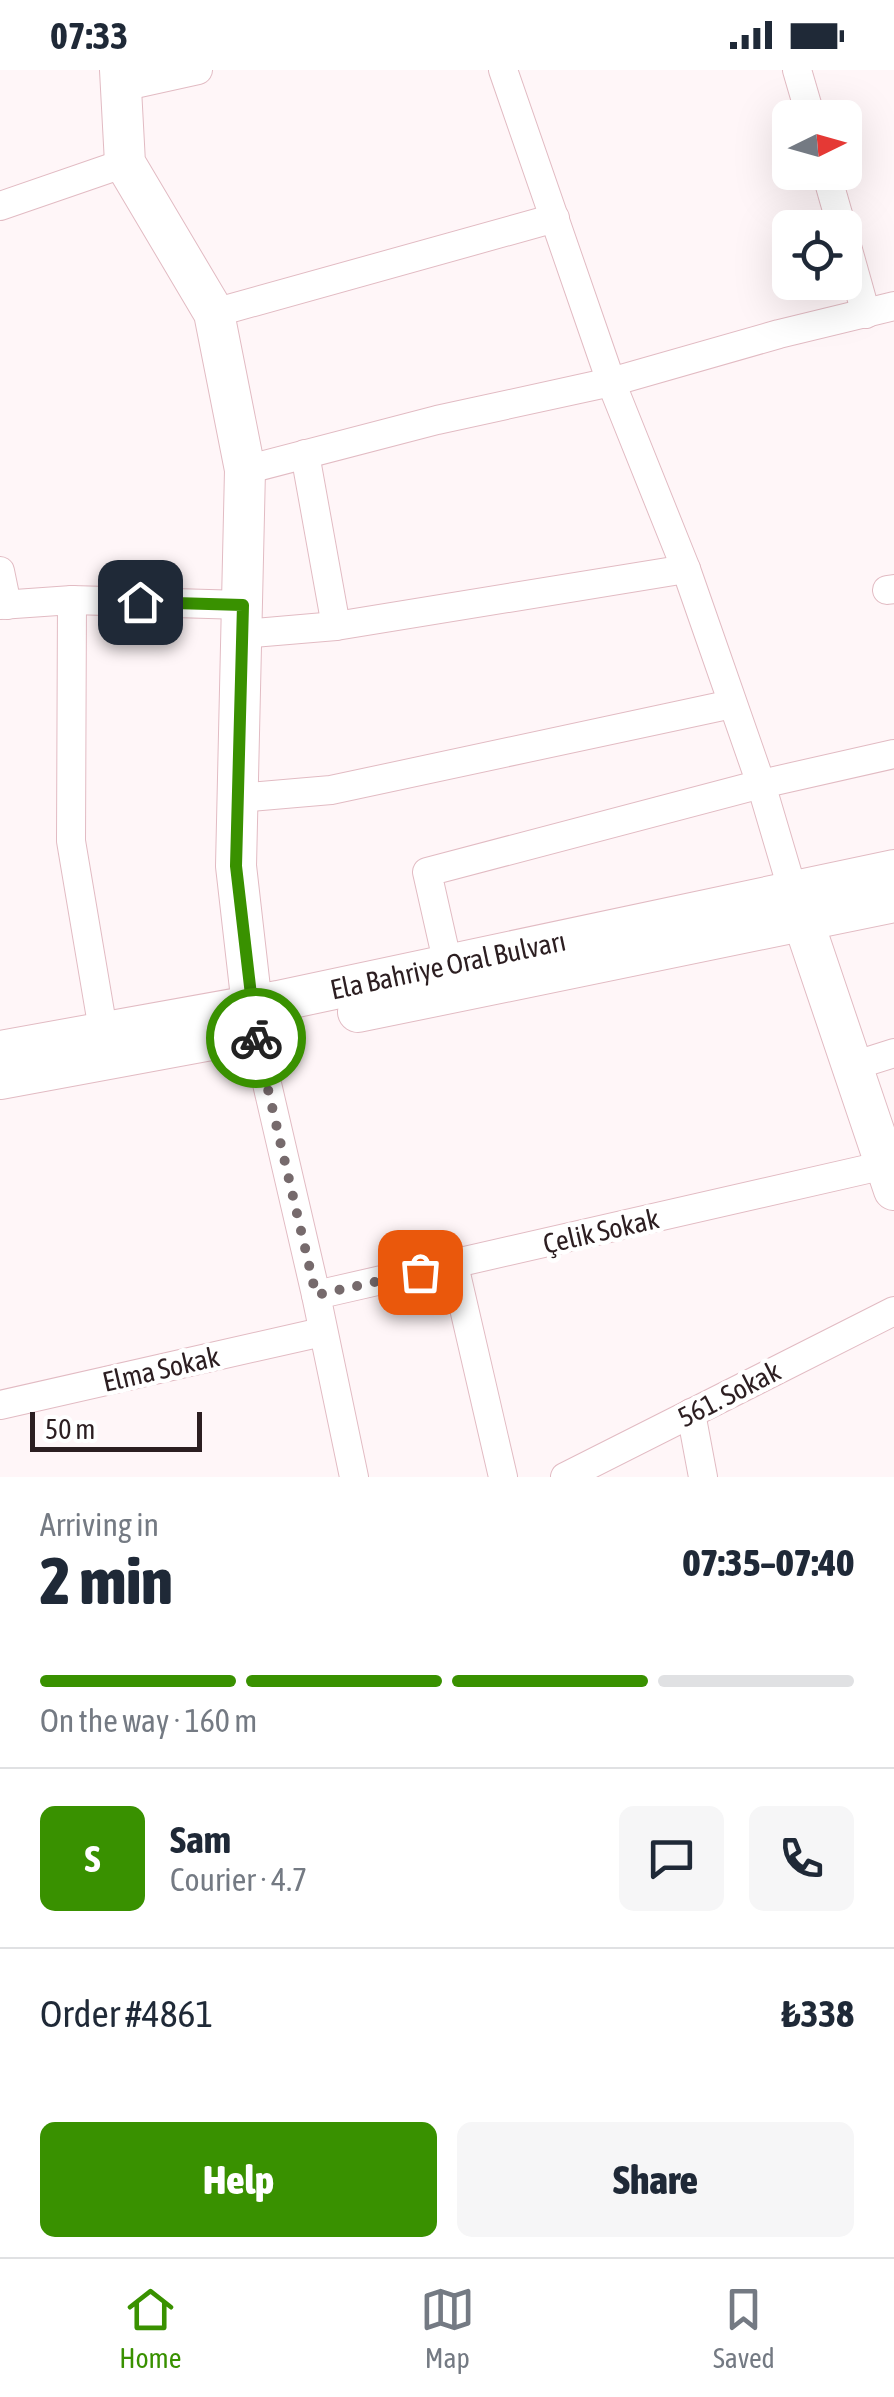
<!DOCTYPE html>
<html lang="en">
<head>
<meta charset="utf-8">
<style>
  :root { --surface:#fff; --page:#f6f6f7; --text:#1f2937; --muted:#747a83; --line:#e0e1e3; --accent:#399100 }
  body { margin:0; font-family:"Asap Condensed",sans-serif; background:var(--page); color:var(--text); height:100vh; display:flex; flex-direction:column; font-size:38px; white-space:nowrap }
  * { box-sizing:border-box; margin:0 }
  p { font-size:32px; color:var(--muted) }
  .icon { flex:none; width:55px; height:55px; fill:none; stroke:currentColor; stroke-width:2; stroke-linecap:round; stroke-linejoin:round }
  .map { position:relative; height:1407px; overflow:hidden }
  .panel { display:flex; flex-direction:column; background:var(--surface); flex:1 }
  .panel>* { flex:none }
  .needle { width:65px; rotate:85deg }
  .buttons { position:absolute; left:772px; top:30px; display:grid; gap:20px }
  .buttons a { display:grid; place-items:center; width:90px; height:90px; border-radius:15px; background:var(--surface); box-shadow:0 10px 40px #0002; font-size:50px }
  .scale { position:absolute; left:30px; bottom:25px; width:172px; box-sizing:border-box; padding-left:10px; border:5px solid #2c1e21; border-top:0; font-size:28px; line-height:35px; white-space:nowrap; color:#2c1e21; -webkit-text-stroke:8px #fff; paint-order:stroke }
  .pin { position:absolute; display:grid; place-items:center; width:85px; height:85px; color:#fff; margin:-42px; border-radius:20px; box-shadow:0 5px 15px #0006 }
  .courier { position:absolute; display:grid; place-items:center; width:100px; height:100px; margin:-50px; border:8px solid #399100; border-radius:50%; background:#fff; color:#222; box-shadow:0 2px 12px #0007 }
  .head em { font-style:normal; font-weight:800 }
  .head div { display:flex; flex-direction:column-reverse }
  .head { display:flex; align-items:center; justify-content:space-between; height:170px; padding:0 40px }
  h1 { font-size:65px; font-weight:800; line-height:75px }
  .bar { display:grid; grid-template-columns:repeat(4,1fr); gap:15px 10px; align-content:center; height:120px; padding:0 40px }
  .bar i { height:12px; border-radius:8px; background:var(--line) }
  .bar .selected { background:var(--accent) }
  .bar p { grid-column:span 4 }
  .line { display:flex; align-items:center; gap:25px; padding:0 40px; border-top:2px solid var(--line) }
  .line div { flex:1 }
  .round { display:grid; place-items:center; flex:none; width:105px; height:105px; border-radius:15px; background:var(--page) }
  .button { display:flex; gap:20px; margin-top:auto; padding:20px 40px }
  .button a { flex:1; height:115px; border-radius:15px; background:var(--accent); color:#fff; font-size:40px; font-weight:800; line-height:115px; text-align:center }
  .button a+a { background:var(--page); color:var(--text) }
  .status { display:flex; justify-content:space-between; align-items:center; height:70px; padding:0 50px; background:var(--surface); direction:ltr }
  .status svg { height:28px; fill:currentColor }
  .menu { display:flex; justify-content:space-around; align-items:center; height:140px; border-top:2px solid var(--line); background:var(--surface); font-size:28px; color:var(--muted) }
  .menu a { display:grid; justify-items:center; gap:5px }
  .menu .selected { color:var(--accent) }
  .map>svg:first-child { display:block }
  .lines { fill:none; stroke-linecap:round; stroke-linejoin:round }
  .street-casing { stroke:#e2bbc3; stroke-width:30 }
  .secondary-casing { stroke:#e2bbc3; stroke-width:42 }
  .street { stroke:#fff; stroke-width:28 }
  .secondary { stroke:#fff; stroke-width:40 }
  .done { stroke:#766a6c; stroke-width:10; stroke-dasharray:0 18 }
  .route { stroke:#399100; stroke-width:12 }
  .labels { text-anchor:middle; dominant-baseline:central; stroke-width:9; stroke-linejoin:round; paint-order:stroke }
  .street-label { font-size:28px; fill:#2c1e21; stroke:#fff }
</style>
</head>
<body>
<div class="status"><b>07:33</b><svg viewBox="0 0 49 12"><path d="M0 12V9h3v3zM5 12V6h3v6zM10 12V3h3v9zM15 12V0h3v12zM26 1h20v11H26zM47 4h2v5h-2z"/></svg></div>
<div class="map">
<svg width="894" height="1407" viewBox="0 0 894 1407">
  <rect width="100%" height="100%" fill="#fff6f8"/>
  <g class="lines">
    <!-- street casing -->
    <g class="street-casing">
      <g id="street">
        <path d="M503,0L611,312L686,499L761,714L793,822"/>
        <path d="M797,0L811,48"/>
        <path d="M121,17L198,0"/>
        <path d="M826,102L842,158"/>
        <path d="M0,136L125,93"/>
        <path d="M845,169L866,244"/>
        <path d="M214,243L555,148"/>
        <path d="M305,384L336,556"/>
        <path d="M245,400L437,350L611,312L779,264L894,236"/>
        <path d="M0,501L7,535"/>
        <path d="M887,520L894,519"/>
        <path d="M72,530L71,771L103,960"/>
        <path d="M0,535L72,530L243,535"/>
        <path d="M242,564L336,556L686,499"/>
        <path d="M238,728L331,720L732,634"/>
        <path d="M448,895L427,802L761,714L894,684"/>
        <path d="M255,962L316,1225L354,1407"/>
        <path d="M853,996L894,983"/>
        <path d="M454,1195L503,1407"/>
        <path d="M316,1225L885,1095"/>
        <path d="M0,1335L322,1262"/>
        <path d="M691,1343L703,1407"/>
        <path d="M565,1407L894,1241"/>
      </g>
    </g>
    <!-- secondary casing -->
    <g class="secondary-casing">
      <g id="secondary">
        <path d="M120,0L125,93L214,243L245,400L236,796L255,962"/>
        <path d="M796,830L894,1120"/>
        <path d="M358,942L894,832"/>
        <path d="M0,981L278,931L894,800"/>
        <path d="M0,1009L227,967"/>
      </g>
    </g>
    <!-- street -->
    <use href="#street" class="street"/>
    <!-- secondary -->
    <use href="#secondary" class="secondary"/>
  </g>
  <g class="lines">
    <!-- done -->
    <path class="done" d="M256,968L316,1225L420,1202"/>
    <!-- route -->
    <path class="route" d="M140,532L243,535L236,796L256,968"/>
  </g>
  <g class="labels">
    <!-- street labels -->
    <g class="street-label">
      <text transform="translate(448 895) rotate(-12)">Ela Bahriye Oral Bulvarı</text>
      <text transform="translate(601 1161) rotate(-13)">Çelik Sokak</text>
      <text transform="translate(161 1299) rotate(-13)">Elma Sokak</text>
      <text transform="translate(729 1324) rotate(-27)">561. Sokak</text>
    </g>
  </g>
</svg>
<div class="buttons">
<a><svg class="needle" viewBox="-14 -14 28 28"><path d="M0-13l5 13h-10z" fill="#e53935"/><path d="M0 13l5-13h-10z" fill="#747a83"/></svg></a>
<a><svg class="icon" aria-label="locate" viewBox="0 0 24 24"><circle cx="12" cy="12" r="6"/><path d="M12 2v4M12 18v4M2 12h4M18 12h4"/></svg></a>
</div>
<div class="scale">50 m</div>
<div class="pin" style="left:420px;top:1202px;background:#ea580c"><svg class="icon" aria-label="bag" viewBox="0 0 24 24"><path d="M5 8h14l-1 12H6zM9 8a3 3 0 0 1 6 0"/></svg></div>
<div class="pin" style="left:140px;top:532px;background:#1f2937"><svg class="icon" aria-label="home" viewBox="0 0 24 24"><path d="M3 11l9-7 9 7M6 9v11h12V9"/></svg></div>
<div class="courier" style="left:256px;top:968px"><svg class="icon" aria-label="bike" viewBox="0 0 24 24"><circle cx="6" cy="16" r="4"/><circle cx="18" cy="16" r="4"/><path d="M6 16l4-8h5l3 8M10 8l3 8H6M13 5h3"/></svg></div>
</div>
<section class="panel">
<div class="head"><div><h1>2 min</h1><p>Arriving in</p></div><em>07:35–07:40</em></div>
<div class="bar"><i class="selected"></i><i class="selected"></i><i class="selected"></i><i></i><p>On the way · 160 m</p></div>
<div class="line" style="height:180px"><b class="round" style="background:var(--accent);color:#fff">S</b><div><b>Sam</b><p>Courier · 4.7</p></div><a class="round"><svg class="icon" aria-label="chat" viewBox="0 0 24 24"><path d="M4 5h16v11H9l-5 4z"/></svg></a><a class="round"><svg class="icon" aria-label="phone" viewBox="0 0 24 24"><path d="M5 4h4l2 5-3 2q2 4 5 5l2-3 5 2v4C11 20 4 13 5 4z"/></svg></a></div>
<div class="line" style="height:130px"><div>Order #4861</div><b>₺338</b></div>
<div class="button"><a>Help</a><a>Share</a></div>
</section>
<nav class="menu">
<a class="selected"><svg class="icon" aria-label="home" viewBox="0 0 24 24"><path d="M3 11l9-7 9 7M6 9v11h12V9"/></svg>Home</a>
<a><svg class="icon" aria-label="map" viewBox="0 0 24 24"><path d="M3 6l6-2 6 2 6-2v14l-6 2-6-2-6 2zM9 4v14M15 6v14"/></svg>Map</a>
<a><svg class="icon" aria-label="saved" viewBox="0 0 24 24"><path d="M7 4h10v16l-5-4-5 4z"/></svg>Saved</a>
</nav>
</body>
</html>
